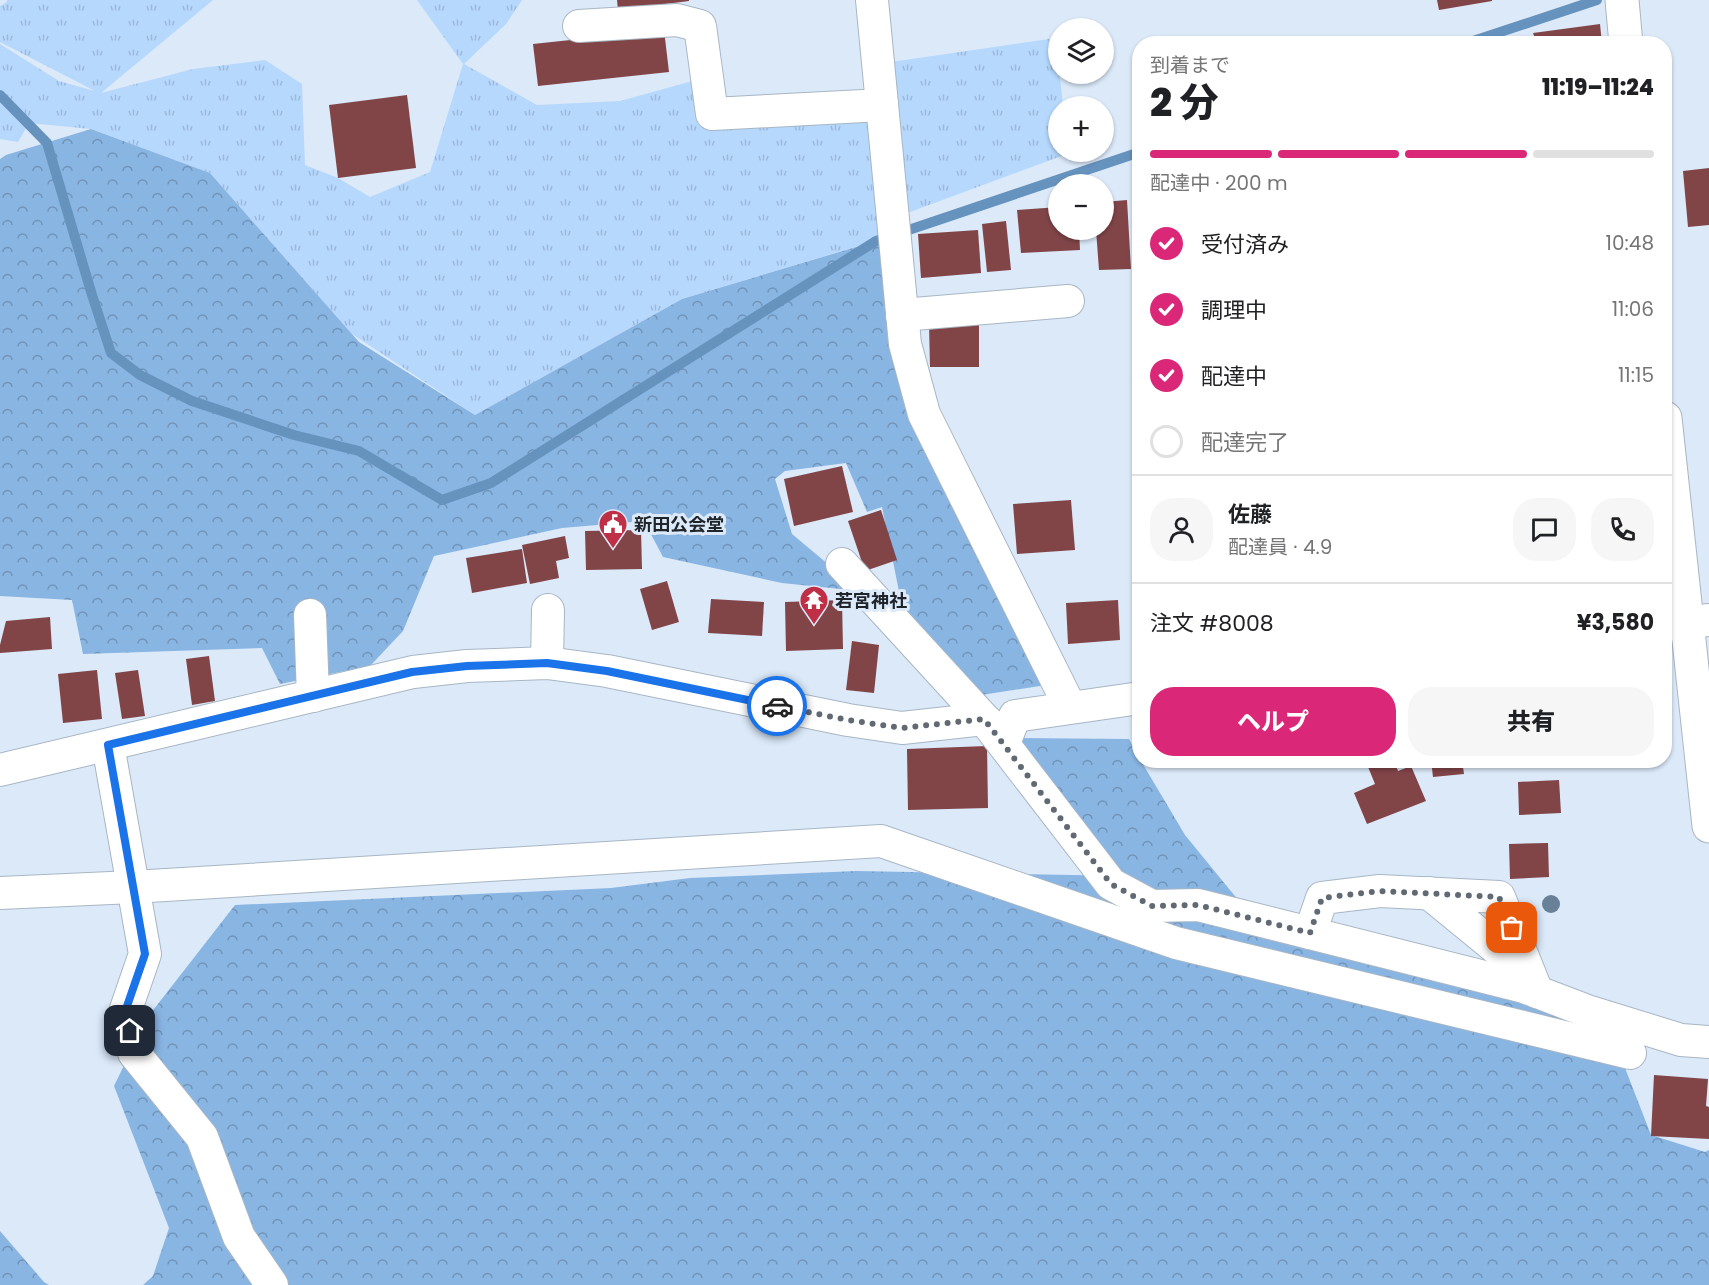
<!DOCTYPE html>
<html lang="ja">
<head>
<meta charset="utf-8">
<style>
  :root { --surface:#fff; --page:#f6f6f6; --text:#202124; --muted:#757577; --line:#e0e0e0; --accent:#db2777 }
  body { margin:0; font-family:Poppins,"Noto Sans JP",sans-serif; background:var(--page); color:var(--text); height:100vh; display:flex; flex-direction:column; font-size:22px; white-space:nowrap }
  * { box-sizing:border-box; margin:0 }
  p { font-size:20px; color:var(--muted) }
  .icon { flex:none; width:33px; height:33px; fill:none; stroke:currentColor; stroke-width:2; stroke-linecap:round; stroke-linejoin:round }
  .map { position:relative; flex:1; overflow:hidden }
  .side { position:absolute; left:1132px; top:36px; width:540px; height:732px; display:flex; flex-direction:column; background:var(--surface); border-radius:24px; box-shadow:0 2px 4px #0004 }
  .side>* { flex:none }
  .controls { position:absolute; left:1048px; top:18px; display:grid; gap:12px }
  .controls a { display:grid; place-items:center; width:66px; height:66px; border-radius:50%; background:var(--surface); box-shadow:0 2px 4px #0004; font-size:30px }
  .pin { position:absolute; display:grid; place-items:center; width:51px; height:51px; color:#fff; margin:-26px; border-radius:12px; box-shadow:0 3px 9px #0006 }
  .courier { position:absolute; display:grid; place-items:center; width:60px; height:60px; margin:-30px; border:4px solid #1a73e8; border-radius:50%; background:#fff; color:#222; box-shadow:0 2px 8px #0007 }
  .head em { font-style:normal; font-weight:800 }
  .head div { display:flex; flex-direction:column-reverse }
  .head { display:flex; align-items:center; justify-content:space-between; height:102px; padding:0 18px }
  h1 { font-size:39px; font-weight:800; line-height:45px }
  .bar { display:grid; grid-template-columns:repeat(4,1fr); gap:9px 6px; align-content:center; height:72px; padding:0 18px }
  .bar i { height:8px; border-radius:4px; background:var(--line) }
  .bar .on { background:var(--accent) }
  .bar p { grid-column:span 4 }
  .line { display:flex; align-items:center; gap:15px; padding:0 18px; border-top:2px solid var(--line) }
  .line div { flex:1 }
  .round { display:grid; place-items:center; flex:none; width:63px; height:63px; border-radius:24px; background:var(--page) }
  ol { padding:0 18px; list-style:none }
  li { display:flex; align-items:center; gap:18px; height:66px }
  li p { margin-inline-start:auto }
  li .icon { padding:6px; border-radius:50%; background:var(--accent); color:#fff; stroke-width:4 }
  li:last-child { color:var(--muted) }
  li i { width:33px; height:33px; border:3px solid var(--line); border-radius:50% }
  .button { display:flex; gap:12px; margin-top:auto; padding:12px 18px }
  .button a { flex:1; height:69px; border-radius:24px; background:var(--accent); color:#fff; font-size:24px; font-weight:800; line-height:69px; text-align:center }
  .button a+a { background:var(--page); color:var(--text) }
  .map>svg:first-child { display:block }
  .grass { fill:url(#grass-tufts) }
  .forest { fill:url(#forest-crowns) }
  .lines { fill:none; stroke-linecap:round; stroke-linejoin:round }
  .stream { stroke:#6692be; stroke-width:10 }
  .building { fill:#814548 }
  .minor-casing { stroke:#a8b6c4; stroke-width:34 }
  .major-casing { stroke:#a8b6c4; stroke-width:35 }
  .minor { stroke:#fff; stroke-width:32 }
  .major { stroke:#fff; stroke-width:33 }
  .tree { fill:#688199 }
  .done { stroke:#616a73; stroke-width:6; stroke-dasharray:0 10.8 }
  .route { stroke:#1a73e8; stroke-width:8 }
  .labels { text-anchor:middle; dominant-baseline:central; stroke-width:6; stroke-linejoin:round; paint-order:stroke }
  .poi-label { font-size:18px; font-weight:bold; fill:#20252b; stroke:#dbe9f9; text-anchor:start }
</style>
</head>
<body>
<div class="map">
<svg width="1709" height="1285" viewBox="0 0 1709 1285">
  <defs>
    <pattern id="grass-tufts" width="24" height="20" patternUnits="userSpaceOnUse" patternTransform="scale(1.5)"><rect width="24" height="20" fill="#b6d8fd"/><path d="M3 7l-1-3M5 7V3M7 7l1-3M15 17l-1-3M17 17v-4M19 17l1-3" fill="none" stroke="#9cb9d9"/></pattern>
    <pattern id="forest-crowns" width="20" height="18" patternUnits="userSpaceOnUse" patternTransform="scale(1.5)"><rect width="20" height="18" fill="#89b5e3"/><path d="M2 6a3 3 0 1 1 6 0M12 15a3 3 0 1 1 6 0" fill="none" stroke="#7093b8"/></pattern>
  </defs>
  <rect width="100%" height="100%" fill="#dbe9f9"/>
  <!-- grass -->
  <g class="grass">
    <path d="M7,0H213L101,93L193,69L265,60L302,84L305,165L338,178L370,197L430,172L463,64L417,0H522L506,24L464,64L537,105L620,101L707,77L711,114L877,105L898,234L682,299L475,415L352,334L210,173L91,129L29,123L18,142L0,139V44L59,81L95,91L0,42V6L7,2Z"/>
    <path d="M1056,38L1063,106H1059V152H1067V154L902,215L891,62Z"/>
  </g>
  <!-- forest -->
  <g class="forest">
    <path d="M91,129L210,173L359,342L475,415L682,299L876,241L894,232L905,344L1046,685L975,696L905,621L882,507L867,512L846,463L785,471L775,479L792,534L860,591L782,583L663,557L644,521L562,528L434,556L403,631L370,666L280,684L262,648L83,654L72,600L0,596V159L6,155Z"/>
    <path d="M1006,738L1129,739L1140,760L1141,761L1185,835L1243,906L1560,1011L1618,1050L1651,1135L1705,1152L1709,1150V1285H143L153,1276L169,1228L114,1086L147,1018L235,905L611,888L690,878L856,871L1128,876L1121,872Z"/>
    <path d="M0,1231L44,1282L49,1285H0Z"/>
  </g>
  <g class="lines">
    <!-- stream -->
    <g class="stream">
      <path d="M1464,44L1597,0"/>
      <path d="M0,95L47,143L92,295L111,353L140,375L192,401L294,435L359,451L442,500L491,483L876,241L1140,152"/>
    </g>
  </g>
  <!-- building -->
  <g class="building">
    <path d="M617,0H689V1L618,10Z"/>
    <path d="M1437,0H1492V1L1439,10Z"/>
    <path d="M1600,24L1602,44H1537L1533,33Z"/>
    <path d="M664,30L669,72L538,86L533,44Z"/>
    <path d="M407,95L416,168L338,178L329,105Z"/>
    <path d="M1709,168V225L1688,227L1683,171Z"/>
    <path d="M1127,200L1131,269L1099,270L1096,230H1104V202Z"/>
    <path d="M1059,207V230H1079L1080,250L1021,253L1017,210Z"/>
    <path d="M1006,221L1011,270L987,272L982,224Z"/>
    <path d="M978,230L981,273L921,278L918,234Z"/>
    <path d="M979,321V367H930L929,323Z"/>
    <path d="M842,466L853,512L794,526L784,479Z"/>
    <path d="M1071,500L1075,550L1017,554L1013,504Z"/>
    <path d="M881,510L897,560L865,571L848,521Z"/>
    <path d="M641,530L642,569L586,570L585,531Z"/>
    <path d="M565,536L569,558L556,561L559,578L530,584L522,545Z"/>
    <path d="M522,549L527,583L472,593L466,558Z"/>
    <path d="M667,581L679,622L652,630L640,589Z"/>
    <path d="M711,599L764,602L762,636L708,633Z"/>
    <path d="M842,600L843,649L786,651L785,602Z"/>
    <path d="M1118,600L1120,640L1068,644L1066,603Z"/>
    <path d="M50,617L52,649L0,653V645L6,621Z"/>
    <path d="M852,641L879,645L874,693L846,690Z"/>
    <path d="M209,656L215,701L192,705L186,659Z"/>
    <path d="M97,670L102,719L63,723L58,674Z"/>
    <path d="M138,670L145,716L122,719L115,673Z"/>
    <path d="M987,746L988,808L908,810L907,749Z"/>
    <path d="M1369,760H1394L1398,771L1411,766L1426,801L1367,824L1354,793L1375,784L1366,762Z"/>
    <path d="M1431,760H1462L1464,774L1433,777Z"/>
    <path d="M1559,780L1561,813L1519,815L1518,782Z"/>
    <path d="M1548,843L1549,877L1510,879L1509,844Z"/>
    <path d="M1654,1075L1708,1079L1706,1106L1709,1107V1139L1651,1136Z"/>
  </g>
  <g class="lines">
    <!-- minor casing -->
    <g class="minor-casing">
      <g id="minor">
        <path d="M872,0L905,344L924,414L1070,707"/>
        <path d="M579,26L677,20L700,26L712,114L882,105"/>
        <path d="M902,315L1068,301"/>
        <path d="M842,564L984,719L1111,884L1152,906L1198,905L1524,987L1587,1011L1681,1040L1709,1042"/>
        <path d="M310,615L313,696"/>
        <path d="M1665,625L1709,620"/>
        <path d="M547,663L548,610"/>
        <path d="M108,745L145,954L126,1009L134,1053L202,1137L239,1237L272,1285"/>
        <path d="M0,770L413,672L467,666L547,663L607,671L848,720L902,728L984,719L1006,738L1015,716L1140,698"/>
        <path d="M0,893L133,887L881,841L1176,943L1630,1053"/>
        <path d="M1429,893L1528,974"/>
        <path d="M1310,933L1322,898L1380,891L1499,897L1537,992"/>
      </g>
    </g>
    <!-- major casing -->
    <g class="major-casing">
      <g id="major">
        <path d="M1622,0L1626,44"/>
        <path d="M1665,418L1709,826"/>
      </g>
    </g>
    <!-- minor -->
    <use href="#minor" class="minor"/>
    <!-- major -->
    <use href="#major" class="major"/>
  </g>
  <!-- trees -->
  <circle class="tree" cx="1551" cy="904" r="9"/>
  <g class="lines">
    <!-- done -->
    <path class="done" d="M777,706L848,720L902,728L984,719L1111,884L1152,906L1198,905L1310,933L1322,898L1380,891L1499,897L1512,928"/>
    <!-- route -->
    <path class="route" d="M130,1031L126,1009L145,954L108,745L412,672L467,666L547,663L607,671L777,706"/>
  </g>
  <!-- icons -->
  <defs>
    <g id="civic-pin" transform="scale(1.5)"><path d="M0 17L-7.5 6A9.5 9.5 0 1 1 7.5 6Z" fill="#bf2f46" stroke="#dbe9f9"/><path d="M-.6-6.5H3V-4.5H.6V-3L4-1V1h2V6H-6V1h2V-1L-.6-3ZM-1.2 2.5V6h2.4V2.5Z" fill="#fff"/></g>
    <g id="temple-pin" transform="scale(1.5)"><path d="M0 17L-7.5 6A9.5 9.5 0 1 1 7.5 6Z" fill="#bf2f46" stroke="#dbe9f9"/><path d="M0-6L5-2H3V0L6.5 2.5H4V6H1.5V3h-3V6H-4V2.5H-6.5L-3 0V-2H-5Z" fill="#fff"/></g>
  </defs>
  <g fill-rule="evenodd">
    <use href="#civic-pin" x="613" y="524"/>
    <use href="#temple-pin" x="814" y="600"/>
  </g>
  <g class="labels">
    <!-- poi labels -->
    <g class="poi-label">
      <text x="634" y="524">新田公会堂</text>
      <text x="835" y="600">若宮神社</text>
    </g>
  </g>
</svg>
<div class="controls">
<a><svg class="icon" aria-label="layers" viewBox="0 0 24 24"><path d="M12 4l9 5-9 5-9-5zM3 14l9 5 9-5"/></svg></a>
<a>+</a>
<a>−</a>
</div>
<div class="pin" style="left:1512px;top:928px;background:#ea580c"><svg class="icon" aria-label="bag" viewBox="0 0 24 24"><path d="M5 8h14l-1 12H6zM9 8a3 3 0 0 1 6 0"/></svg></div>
<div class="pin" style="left:130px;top:1031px;background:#1f2937"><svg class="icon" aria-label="home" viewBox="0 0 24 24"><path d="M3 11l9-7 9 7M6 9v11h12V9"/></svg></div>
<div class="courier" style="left:777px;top:706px"><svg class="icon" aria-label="car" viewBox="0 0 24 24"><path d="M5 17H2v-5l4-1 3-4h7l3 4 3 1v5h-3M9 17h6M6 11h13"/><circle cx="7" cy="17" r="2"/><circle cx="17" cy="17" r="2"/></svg></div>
<section class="side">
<div class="head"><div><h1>2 分</h1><p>到着まで</p></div><em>11:19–11:24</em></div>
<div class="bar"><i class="on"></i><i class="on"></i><i class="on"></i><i></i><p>配達中 · 200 m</p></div>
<ol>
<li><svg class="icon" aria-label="check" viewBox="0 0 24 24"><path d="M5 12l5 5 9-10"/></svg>受付済み<p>10:48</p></li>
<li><svg class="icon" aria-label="check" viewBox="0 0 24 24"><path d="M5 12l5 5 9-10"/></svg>調理中<p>11:06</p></li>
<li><svg class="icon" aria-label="check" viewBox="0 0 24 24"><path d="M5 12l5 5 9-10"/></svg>配達中<p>11:15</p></li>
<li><i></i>配達完了</li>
</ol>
<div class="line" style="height:108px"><a class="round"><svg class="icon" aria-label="person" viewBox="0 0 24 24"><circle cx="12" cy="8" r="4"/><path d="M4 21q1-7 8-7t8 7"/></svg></a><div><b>佐藤</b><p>配達員 · 4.9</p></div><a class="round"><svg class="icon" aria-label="chat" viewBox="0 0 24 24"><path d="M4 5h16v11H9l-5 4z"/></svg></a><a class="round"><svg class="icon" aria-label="phone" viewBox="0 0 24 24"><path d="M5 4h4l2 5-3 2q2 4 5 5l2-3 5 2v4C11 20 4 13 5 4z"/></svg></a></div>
<div class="line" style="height:78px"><div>注文 #8008</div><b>¥3,580</b></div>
<div class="button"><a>ヘルプ</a><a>共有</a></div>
</section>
</div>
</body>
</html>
